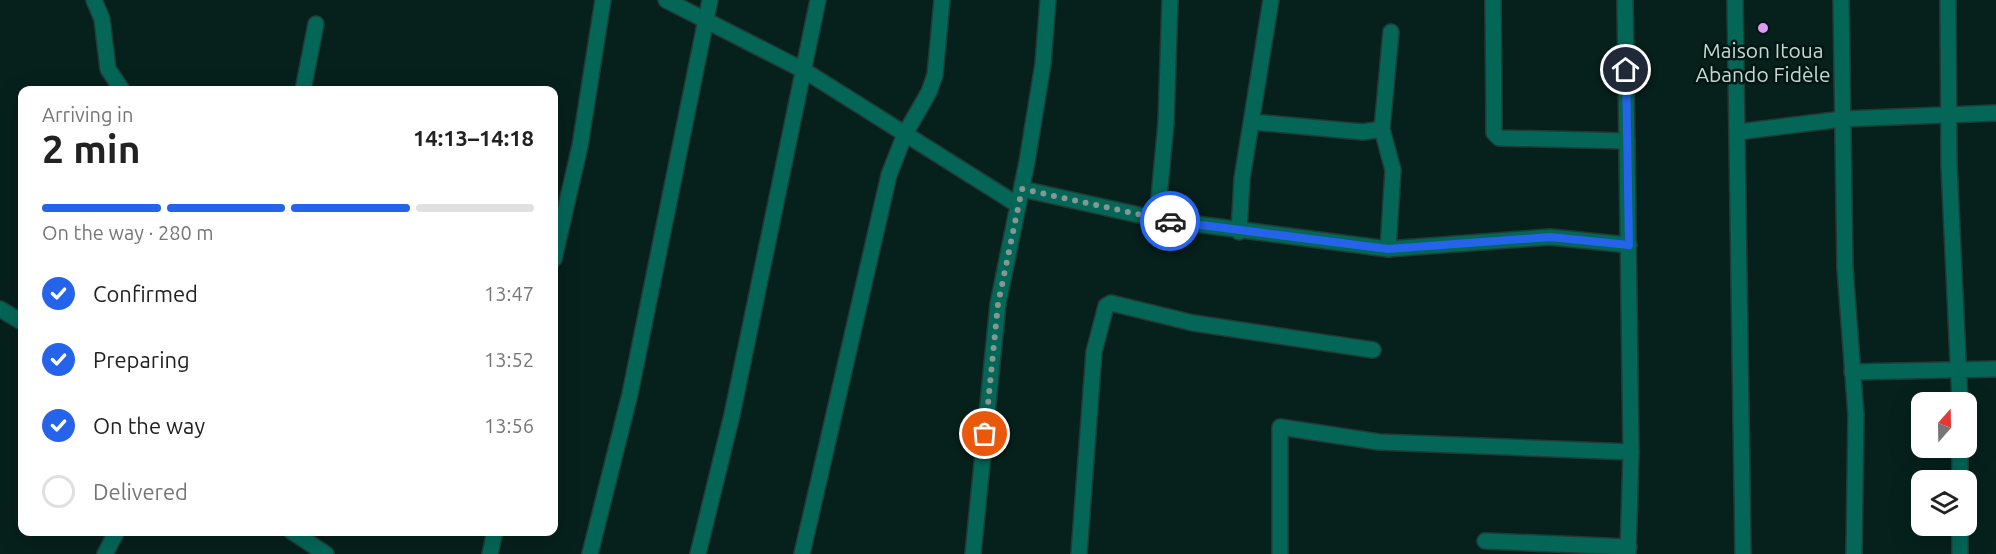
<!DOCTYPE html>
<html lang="en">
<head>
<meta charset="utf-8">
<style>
  :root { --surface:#fff; --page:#f2f2f2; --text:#222; --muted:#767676; --line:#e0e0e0; --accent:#2563eb }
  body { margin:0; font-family:Ubuntu,sans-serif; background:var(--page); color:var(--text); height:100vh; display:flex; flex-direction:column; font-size:22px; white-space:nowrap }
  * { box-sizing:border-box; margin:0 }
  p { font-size:20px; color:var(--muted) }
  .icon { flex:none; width:33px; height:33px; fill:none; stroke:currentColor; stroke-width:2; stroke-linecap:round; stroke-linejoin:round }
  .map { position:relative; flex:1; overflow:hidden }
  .panel { position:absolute; left:18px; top:86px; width:540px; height:450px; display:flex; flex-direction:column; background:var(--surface); border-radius:12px; box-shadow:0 6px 24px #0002 }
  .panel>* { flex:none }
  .needle { width:39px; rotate:20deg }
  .buttons { position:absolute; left:1911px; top:392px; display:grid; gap:12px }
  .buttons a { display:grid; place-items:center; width:66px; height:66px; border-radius:12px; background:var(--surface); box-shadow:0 6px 24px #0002; font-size:30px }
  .pin { position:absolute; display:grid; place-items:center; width:51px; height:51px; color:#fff; margin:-26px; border:3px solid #fff; border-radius:50%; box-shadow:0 2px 6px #0007 }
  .courier { position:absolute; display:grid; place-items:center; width:60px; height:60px; margin:-30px; border:4px solid #2563eb; border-radius:50%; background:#fff; color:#222; box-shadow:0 2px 8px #0007 }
  .headline em { font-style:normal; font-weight:600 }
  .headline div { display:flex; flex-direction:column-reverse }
  .headline { display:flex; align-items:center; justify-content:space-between; height:102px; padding:0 24px }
  h1 { font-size:39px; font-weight:600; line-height:45px }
  .bar { display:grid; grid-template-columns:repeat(4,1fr); gap:9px 6px; align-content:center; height:72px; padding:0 24px }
  .bar i { height:8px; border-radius:4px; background:var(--line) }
  .bar .current { background:var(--accent) }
  .bar p { grid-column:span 4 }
  ol { padding:0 24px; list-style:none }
  li { display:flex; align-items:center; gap:18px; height:66px }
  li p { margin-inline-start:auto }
  li .icon { padding:6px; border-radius:50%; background:var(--accent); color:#fff; stroke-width:4 }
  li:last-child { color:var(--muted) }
  li i { width:33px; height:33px; border:3px solid var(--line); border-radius:50% }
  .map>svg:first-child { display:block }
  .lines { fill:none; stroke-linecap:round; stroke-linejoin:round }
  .minor-casing { stroke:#213a35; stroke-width:18 }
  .minor { stroke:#036657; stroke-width:15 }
  .done { stroke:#849793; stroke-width:6; stroke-dasharray:0 10.8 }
  .route { stroke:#2563eb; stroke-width:8 }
  .poi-dot { fill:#da9af7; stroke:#001712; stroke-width:2 }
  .labels { text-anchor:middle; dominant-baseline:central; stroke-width:5; stroke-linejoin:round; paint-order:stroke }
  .poi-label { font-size:21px; fill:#c8d7d3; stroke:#001712 }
</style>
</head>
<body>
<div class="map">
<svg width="1996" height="554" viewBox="0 0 1996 554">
  <rect width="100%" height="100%" fill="#06201b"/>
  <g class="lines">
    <!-- minor casing -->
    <g class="minor-casing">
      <g id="minor">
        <path d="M94,0L102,19L108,69L122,90"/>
        <path d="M666,0L805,71L1018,205"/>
        <path d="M1493,0L1494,117V133L1499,138L1627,141"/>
        <path d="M1625,0L1631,452L1628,554"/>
        <path d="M1735,0L1743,554"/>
        <path d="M1841,0L1845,268L1856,415L1854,554"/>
        <path d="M1948,0L1949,165L1960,402"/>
        <path d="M303,90L316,24"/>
        <path d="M1253,122L1363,132L1382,129"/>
        <path d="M1738,132L1843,119L1996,113"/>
        <path d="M1022,189L1157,219L1388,249L1550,237L1629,245"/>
        <path d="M1157,219L1166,123L1170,0"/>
        <path d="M1239,232L1242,179L1271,0"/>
        <path d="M1388,249L1393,170L1382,129L1391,32"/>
        <path d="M554,259L580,146L603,0"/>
        <path d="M0,309L22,322"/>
        <path d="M1852,372L1996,369"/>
        <path d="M1960,447V480"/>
        <path d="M1960,525V554"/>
        <path d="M291,531L326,554"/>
        <path d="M1485,541L1629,547"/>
        <path d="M105,554L117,531"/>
        <path d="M490,554L495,531"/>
        <path d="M590,554L630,394L710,0"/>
        <path d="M698,554L732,415L818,0"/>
        <path d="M802,554L889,175L905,134L929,92L935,75L942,0"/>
        <path d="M973,554L998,304L1027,162L1043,64L1048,0"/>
        <path d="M1079,554L1094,352L1106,306L1111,303L1193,323L1373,350"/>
        <path d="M1280,554V427L1379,442L1631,452"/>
      </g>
    </g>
    <!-- minor -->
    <use href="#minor" class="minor"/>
  </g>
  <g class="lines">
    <!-- done -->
    <path class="done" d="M985,434L998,304L1022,189L1170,221"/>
    <!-- route -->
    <path class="route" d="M1170,221L1388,249L1550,237L1629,245L1626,70"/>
  </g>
  <!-- markers -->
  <circle class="poi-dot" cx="1763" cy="28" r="6"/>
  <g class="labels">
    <!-- poi labels -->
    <g class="poi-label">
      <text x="1763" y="50">Maison Itoua<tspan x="1763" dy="24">Abando Fidèle</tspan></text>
    </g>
  </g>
</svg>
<div class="buttons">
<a><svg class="needle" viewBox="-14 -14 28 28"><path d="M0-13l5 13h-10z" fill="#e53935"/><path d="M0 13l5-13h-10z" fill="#767676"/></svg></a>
<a><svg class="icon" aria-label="layers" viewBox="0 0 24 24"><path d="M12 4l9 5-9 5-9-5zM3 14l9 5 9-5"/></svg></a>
</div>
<div class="pin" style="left:985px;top:434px;background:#ea580c"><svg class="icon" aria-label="bag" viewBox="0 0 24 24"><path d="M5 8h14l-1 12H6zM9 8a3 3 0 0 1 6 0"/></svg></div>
<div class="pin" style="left:1626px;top:70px;background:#1f2937"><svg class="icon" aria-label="home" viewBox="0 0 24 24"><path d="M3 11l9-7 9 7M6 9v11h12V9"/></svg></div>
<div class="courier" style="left:1170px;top:221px"><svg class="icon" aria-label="car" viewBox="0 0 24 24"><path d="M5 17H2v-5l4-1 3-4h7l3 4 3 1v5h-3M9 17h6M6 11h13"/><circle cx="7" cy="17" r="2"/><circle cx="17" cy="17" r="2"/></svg></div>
<section class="panel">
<div class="headline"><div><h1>2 min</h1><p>Arriving in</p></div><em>14:13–14:18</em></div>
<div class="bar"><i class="current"></i><i class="current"></i><i class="current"></i><i></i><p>On the way · 280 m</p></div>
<ol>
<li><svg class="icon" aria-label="check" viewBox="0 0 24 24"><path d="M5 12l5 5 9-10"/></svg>Confirmed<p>13:47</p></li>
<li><svg class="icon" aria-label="check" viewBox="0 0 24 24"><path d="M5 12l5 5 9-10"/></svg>Preparing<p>13:52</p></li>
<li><svg class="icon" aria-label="check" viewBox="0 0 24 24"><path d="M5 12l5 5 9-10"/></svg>On the way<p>13:56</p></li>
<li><i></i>Delivered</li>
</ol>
</section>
</div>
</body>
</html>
